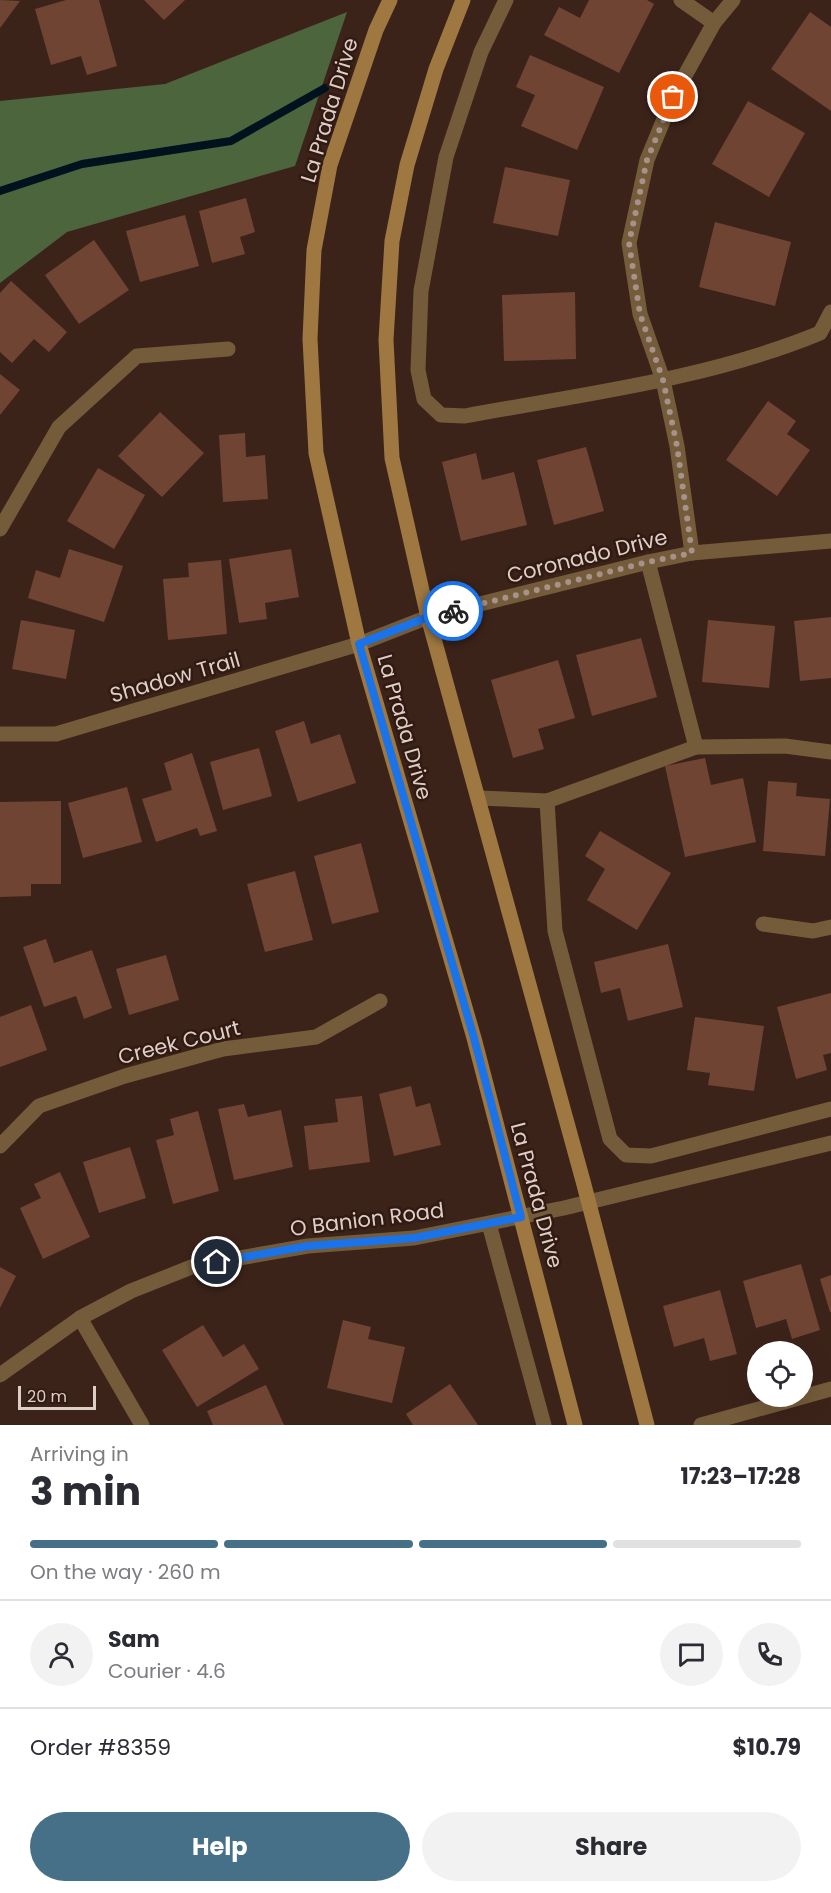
<!DOCTYPE html>
<html lang="en">
<head>
<meta charset="utf-8">
<style>
  :root { --surface:#fff; --page:#f2f2f3; --text:#2b2b33; --muted:#7c7c81; --line:#e1e1e2; --accent:#467088 }
  body { margin:0; font-family:Poppins,sans-serif; background:var(--page); color:var(--text); height:100vh; display:flex; flex-direction:column; font-size:22px; white-space:nowrap }
  * { box-sizing:border-box; margin:0 }
  p { font-size:20px; color:var(--muted) }
  .icon { flex:none; width:33px; height:33px; fill:none; stroke:currentColor; stroke-width:2; stroke-linecap:round; stroke-linejoin:round }
  .map { position:relative; height:1425px; overflow:hidden }
  .side { display:flex; flex-direction:column; background:var(--surface); flex:1 }
  .side>* { flex:none }
  .fabs { position:absolute; left:747px; top:1341px; display:grid; gap:12px }
  .fabs a { display:grid; place-items:center; width:66px; height:66px; border-radius:50%; background:var(--surface); box-shadow:0 6px 24px #0002; font-size:30px }
  .scale { position:absolute; left:18px; bottom:15px; width:78px; box-sizing:border-box; padding-left:6px; border:3px solid #dfcec8; border-top:0; font-size:16px; line-height:21px; white-space:nowrap; color:#dfcec8; -webkit-text-stroke:4px #311a11; paint-order:stroke }
  .pin { position:absolute; display:grid; place-items:center; width:51px; height:51px; color:#fff; margin:-26px; border:3px solid #fff; border-radius:50%; box-shadow:0 2px 6px #0007 }
  .courier { position:absolute; display:grid; place-items:center; width:60px; height:60px; margin:-30px; border:4px solid #1a73e8; border-radius:50%; background:#fff; color:#222; box-shadow:0 2px 8px #0007 }
  .summary em { font-style:normal; font-weight:700 }
  .summary div { display:flex; flex-direction:column-reverse }
  .summary { display:flex; align-items:center; justify-content:space-between; height:102px; padding:0 30px }
  h1 { font-size:39px; font-weight:700; line-height:45px }
  .bar { display:grid; grid-template-columns:repeat(4,1fr); gap:9px 6px; align-content:center; height:72px; padding:0 30px }
  .bar i { height:8px; border-radius:4px; background:var(--line) }
  .bar .current { background:var(--accent) }
  .bar p { grid-column:span 4 }
  .line { display:flex; align-items:center; gap:15px; padding:0 30px; border-top:2px solid var(--line) }
  .line div { flex:1 }
  .round { display:grid; place-items:center; flex:none; width:63px; height:63px; border-radius:32px; background:var(--page) }
  .cta { display:flex; gap:12px; margin-top:auto; padding:12px 30px }
  .cta a { flex:1; height:69px; border-radius:36px; background:var(--accent); color:#fff; font-size:24px; font-weight:700; line-height:69px; text-align:center }
  .cta a+a { background:var(--page); color:var(--text) }
  .map>svg:first-child { display:block }
  .forest { fill:#4d653d }
  .lines { fill:none; stroke-linecap:round; stroke-linejoin:round }
  .stream { stroke:#00121e; stroke-width:8 }
  .building { fill:#6f4432 }
  .service { stroke:#745c3b; stroke-width:15 }
  .minor { stroke:#745c3b; stroke-width:15 }
  .tertiary { stroke:#745c3b; stroke-width:15 }
  .secondary { stroke:#9e7741; stroke-width:15 }
  .done { stroke:#a6928b; stroke-width:6; stroke-dasharray:0 10.8 }
  .route { stroke:#1a73e8; stroke-width:8 }
  .labels { text-anchor:middle; dominant-baseline:central; stroke-width:5; stroke-linejoin:round; paint-order:stroke }
  .street-label { font-size:21px; fill:#dfcec8; stroke:#311a11 }
</style>
</head>
<body>
<div class="map">
<svg width="831" height="1425" viewBox="0 0 831 1425">
  <rect width="100%" height="100%" fill="#3c231a"/>
  <!-- forest -->
  <path class="forest" d="M347,12L295,166L67,232L0,283V101L165,84Z"/>
  <g class="lines">
    <!-- stream -->
    <path class="stream" d="M0,191L82,164L231,141L325,88"/>
  </g>
  <!-- building -->
  <g class="building">
    <path d="M0,0L20,1L0,28Z"/>
    <path d="M66,0H99L117,66L87,75L81,56L51,65L35,9Z"/>
    <path d="M144,0H185L164,20Z"/>
    <path d="M589,0H647L654,4L619,73L544,35L559,7L580,18Z"/>
    <path d="M810,12L831,27V111L771,69Z"/>
    <path d="M530,55L604,87L577,150L521,126L535,95L516,87Z"/>
    <path d="M748,101L805,133L769,197L712,164Z"/>
    <path d="M505,167L570,180L558,236L493,223Z"/>
    <path d="M246,198L255,232L240,237L245,254L212,263L199,211Z"/>
    <path d="M185,215L199,266L140,282L126,231Z"/>
    <path d="M715,222L791,242L775,306L699,287Z"/>
    <path d="M94,240L129,290L79,324L45,275Z"/>
    <path d="M11,281L67,332L49,352L34,339L12,363L0,352V293Z"/>
    <path d="M575,292L576,359L504,361L502,295Z"/>
    <path d="M0,374L20,390L0,415Z"/>
    <path d="M768,401L796,421L787,434L810,450L777,496L726,460Z"/>
    <path d="M160,412L204,453L162,497L118,456Z"/>
    <path d="M245,433L246,457L265,455L268,499L223,502L219,435Z"/>
    <path d="M586,447L604,511L554,525L537,460Z"/>
    <path d="M476,453L482,480L514,472L527,525L461,541L442,462Z"/>
    <path d="M98,468L145,495L114,549L67,521Z"/>
    <path d="M69,549L123,566L104,622L28,598L36,570L60,578Z"/>
    <path d="M291,549L299,597L265,603L267,619L239,623L229,559Z"/>
    <path d="M221,560L227,634L168,640L163,579L189,577L188,563Z"/>
    <path d="M831,617V678L800,681L794,621Z"/>
    <path d="M21,620L75,630L66,679L12,669Z"/>
    <path d="M708,620L775,626L769,688L702,682Z"/>
    <path d="M641,638L657,697L592,716L576,655Z"/>
    <path d="M558,660L575,718L538,729L544,749L513,758L491,680Z"/>
    <path d="M304,721L311,744L340,734L356,783L298,802L275,731Z"/>
    <path d="M259,748L272,796L223,810L210,762Z"/>
    <path d="M192,753L217,831L200,836L197,828L156,842L142,799L172,790L164,763Z"/>
    <path d="M705,758L711,785L743,778L756,842L685,857L665,766Z"/>
    <path d="M768,781L797,783L796,796L830,799L825,856L763,851Z"/>
    <path d="M127,787L142,842L83,858L68,803Z"/>
    <path d="M61,801V884H31V896L0,897V802Z"/>
    <path d="M600,831L671,873L637,930L587,900L605,869L585,856Z"/>
    <path d="M361,843L379,912L332,924L314,856Z"/>
    <path d="M295,871L313,940L265,952L247,884Z"/>
    <path d="M46,939L54,963L92,950L112,1008L84,1019L76,996L44,1007L23,947Z"/>
    <path d="M668,944L683,1007L628,1021L620,988L601,993L594,962Z"/>
    <path d="M166,955L179,1000L129,1015L116,969Z"/>
    <path d="M831,993V1053L823,1055L827,1070L796,1079L777,1007Z"/>
    <path d="M31,1005L47,1050L0,1067V1017Z"/>
    <path d="M695,1017L764,1026L754,1091L708,1085L710,1073L687,1070Z"/>
    <path d="M411,1086L416,1107L430,1103L441,1145L394,1156L379,1094Z"/>
    <path d="M362,1096L370,1162L309,1170L304,1126L338,1122L335,1099Z"/>
    <path d="M244,1104L248,1117L281,1110L293,1167L234,1180L218,1109Z"/>
    <path d="M198,1111L219,1191L173,1204L156,1140L174,1135L170,1119Z"/>
    <path d="M130,1147L146,1198L99,1213L83,1162Z"/>
    <path d="M60,1172L90,1237L43,1259L20,1208L41,1198L34,1184Z"/>
    <path d="M801,1264L820,1330L792,1339L786,1319L756,1328L743,1281Z"/>
    <path d="M0,1267L16,1276L0,1308Z"/>
    <path d="M831,1275V1312H830L820,1279Z"/>
    <path d="M720,1290L737,1354L710,1361L704,1338L674,1347L663,1306Z"/>
    <path d="M343,1320L371,1327L368,1339L405,1347L392,1403L327,1388Z"/>
    <path d="M203,1325L223,1357L244,1344L259,1369L197,1407L162,1350Z"/>
    <path d="M450,1384L478,1425H413L406,1414Z"/>
    <path d="M266,1385L284,1425H213L207,1411Z"/>
  </g>
  <g class="lines">
    <!-- service -->
    <g class="service">
      <path d="M506,0L481,52L446,157L421,291L418,370L424,399L441,415L465,416C583,394 709,379 820,333L831,312"/>
      <path d="M681,0L714,23"/>
      <path d="M648,562L696,747"/>
      <path d="M479,798L547,801L696,747L785,746L831,752"/>
      <path d="M547,801L555,931L610,1139L626,1155L651,1156L831,1109"/>
      <path d="M489,1224L544,1425"/>
    </g>
    <!-- minor -->
    <g class="minor">
      <path d="M0,529L59,427L137,356L228,349"/>
      <path d="M692,553L677,446L663,380L640,314L629,243L647,160L673,97L714,23L733,0"/>
      <path d="M0,734H56L359,644L428,617L648,562L692,553L831,541"/>
      <path d="M763,924L813,931L831,927"/>
      <path d="M0,1146L39,1106L125,1076L223,1049L316,1037L380,1001"/>
      <path d="M80,1318L142,1425"/>
      <path d="M701,1425L831,1389"/>
    </g>
    <!-- tertiary -->
    <path class="tertiary" d="M0,1375L80,1318L131,1291L194,1266L308,1246L414,1238L564,1208L831,1143"/>
    <!-- secondary -->
    <g class="secondary">
      <path d="M390,0L376,30L330,165L314,250L310,339L316,453L359,644L474,1038L575,1425"/>
      <path d="M463,0L436,69L407,165L392,241L386,340L392,458L428,617L583,1181L647,1425"/>
    </g>
  </g>
  <g class="lines">
    <!-- done -->
    <path class="done" d="M453,611L648,562L692,553L677,446L663,380L640,314L629,243L647,160L673,97"/>
    <!-- route -->
    <path class="route" d="M217,1262L308,1246L414,1238L521,1217L474,1038L359,644L428,617L453,611"/>
  </g>
  <g class="labels">
    <!-- street labels -->
    <g class="street-label">
      <text transform="translate(329 110) rotate(-73)">La Prada Drive</text>
      <text transform="translate(587 556) rotate(-14)">Coronado Drive</text>
      <text transform="translate(175 677) rotate(-16)">Shadow Trail</text>
      <text transform="translate(405 727) rotate(74)">La Prada Drive</text>
      <text transform="translate(179 1042) rotate(-14)">Creek Court</text>
      <text transform="translate(537 1195) rotate(75)">La Prada Drive</text>
      <text transform="translate(367 1219) rotate(-7)">O Banion Road</text>
    </g>
  </g>
</svg>
<div class="fabs">
<a><svg class="icon" aria-label="locate" viewBox="0 0 24 24"><circle cx="12" cy="12" r="6"/><path d="M12 2v4M12 18v4M2 12h4M18 12h4"/></svg></a>
</div>
<div class="scale">20 m</div>
<div class="pin" style="left:673px;top:97px;background:#ea580c"><svg class="icon" aria-label="bag" viewBox="0 0 24 24"><path d="M5 8h14l-1 12H6zM9 8a3 3 0 0 1 6 0"/></svg></div>
<div class="pin" style="left:217px;top:1262px;background:#1f2937"><svg class="icon" aria-label="home" viewBox="0 0 24 24"><path d="M3 11l9-7 9 7M6 9v11h12V9"/></svg></div>
<div class="courier" style="left:453px;top:611px"><svg class="icon" aria-label="bike" viewBox="0 0 24 24"><circle cx="6" cy="16" r="4"/><circle cx="18" cy="16" r="4"/><path d="M6 16l4-8h5l3 8M10 8l3 8H6M13 5h3"/></svg></div>
</div>
<section class="side">
<div class="summary"><div><h1>3 min</h1><p>Arriving in</p></div><em>17:23–17:28</em></div>
<div class="bar"><i class="current"></i><i class="current"></i><i class="current"></i><i></i><p>On the way · 260 m</p></div>
<div class="line" style="height:108px"><a class="round"><svg class="icon" aria-label="person" viewBox="0 0 24 24"><circle cx="12" cy="8" r="4"/><path d="M4 21q1-7 8-7t8 7"/></svg></a><div><b>Sam</b><p>Courier · 4.6</p></div><a class="round"><svg class="icon" aria-label="chat" viewBox="0 0 24 24"><path d="M4 5h16v11H9l-5 4z"/></svg></a><a class="round"><svg class="icon" aria-label="phone" viewBox="0 0 24 24"><path d="M5 4h4l2 5-3 2q2 4 5 5l2-3 5 2v4C11 20 4 13 5 4z"/></svg></a></div>
<div class="line" style="height:78px"><div>Order #8359</div><b>$10.79</b></div>
<div class="cta"><a>Help</a><a>Share</a></div>
</section>
</body>
</html>
